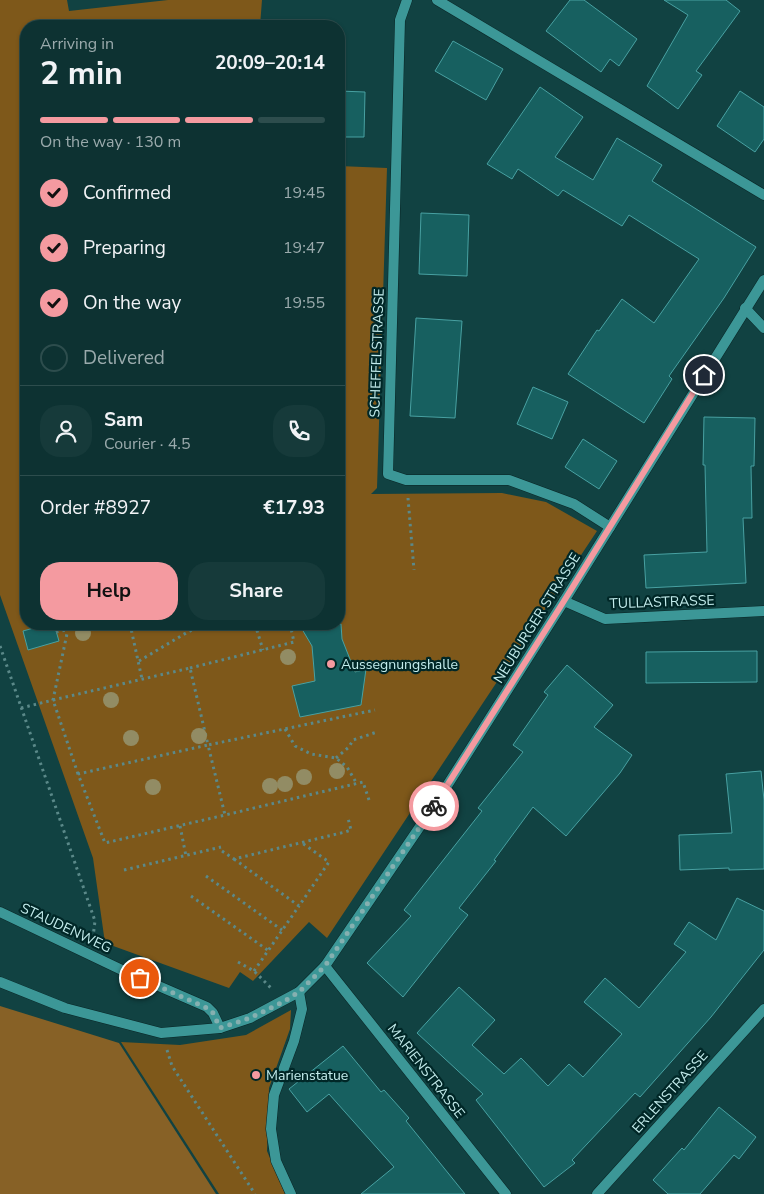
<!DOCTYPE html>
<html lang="en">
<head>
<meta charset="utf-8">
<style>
  :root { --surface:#0d3232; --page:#163a3a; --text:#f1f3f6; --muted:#9aaaac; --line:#2d4d4d; --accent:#f49aa0 }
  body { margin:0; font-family:"Nunito Sans",sans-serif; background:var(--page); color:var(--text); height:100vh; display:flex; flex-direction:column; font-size:19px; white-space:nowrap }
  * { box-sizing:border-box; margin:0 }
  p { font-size:16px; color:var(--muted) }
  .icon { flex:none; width:28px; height:28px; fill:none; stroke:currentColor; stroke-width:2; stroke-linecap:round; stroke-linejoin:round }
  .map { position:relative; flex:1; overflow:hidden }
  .drawer { position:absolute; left:20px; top:20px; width:325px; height:610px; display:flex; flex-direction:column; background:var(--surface); border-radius:20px; box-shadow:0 1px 4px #0004,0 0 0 1px var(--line) }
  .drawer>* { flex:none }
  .pin { position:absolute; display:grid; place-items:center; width:42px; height:42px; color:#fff; margin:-21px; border:2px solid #fff; border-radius:50%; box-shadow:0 1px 5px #0007 }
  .courier { position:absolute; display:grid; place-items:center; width:50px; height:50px; margin:-25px; border:4px solid #f49aa0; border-radius:50%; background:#fff; color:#222; box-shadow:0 1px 6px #0007 }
  .overview em { font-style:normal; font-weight:700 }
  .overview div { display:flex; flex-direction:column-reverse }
  .overview { display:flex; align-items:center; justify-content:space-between; height:85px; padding:0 20px }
  h1 { font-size:32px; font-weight:700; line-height:38px }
  .bar { display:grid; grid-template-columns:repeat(4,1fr); gap:8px 5px; align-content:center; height:60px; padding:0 20px }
  .bar i { height:6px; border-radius:4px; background:var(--line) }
  .bar .current { background:var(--accent) }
  .bar p { grid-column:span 4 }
  .line { display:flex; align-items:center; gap:12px; padding:0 20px; border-top:1px solid var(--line) }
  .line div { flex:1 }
  .round { display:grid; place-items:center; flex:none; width:52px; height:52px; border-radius:20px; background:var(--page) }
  ol { padding:0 20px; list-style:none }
  li { display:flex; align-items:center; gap:15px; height:55px }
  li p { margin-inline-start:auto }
  li .icon { padding:5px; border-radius:50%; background:var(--accent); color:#111; stroke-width:4 }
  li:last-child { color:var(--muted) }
  li i { width:28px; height:28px; border:2px solid var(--line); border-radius:50% }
  .button { display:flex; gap:10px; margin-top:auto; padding:10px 20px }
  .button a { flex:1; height:58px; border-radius:20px; background:var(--accent); color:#111; font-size:20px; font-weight:700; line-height:58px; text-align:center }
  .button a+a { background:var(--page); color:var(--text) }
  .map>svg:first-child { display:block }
  .green { fill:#7e581a }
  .forest { fill:#876126 }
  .building { fill:#176060; stroke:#48a1a2 }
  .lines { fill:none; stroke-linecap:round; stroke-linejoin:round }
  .service-casing { stroke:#092626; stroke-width:11 }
  .minor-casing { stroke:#092626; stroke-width:11 }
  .path { stroke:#5b8989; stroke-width:3; stroke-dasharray:2.5 4; stroke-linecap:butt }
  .service { stroke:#3c9797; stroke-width:10 }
  .minor { stroke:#3c9797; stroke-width:10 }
  .tree { fill:#928c64 }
  .done { stroke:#85b0b0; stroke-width:5; stroke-dasharray:0 9 }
  .route { stroke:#f49aa0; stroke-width:6 }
  .poi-dot { fill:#f49aa0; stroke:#002727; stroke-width:2 }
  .labels { text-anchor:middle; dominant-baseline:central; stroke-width:4.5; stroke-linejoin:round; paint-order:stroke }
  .street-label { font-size:14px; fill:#c3ecec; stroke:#002727 }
  .poi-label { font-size:14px; fill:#c3ecec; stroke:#002727; text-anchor:start }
</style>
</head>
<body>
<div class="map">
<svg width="764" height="1194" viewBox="0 0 764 1194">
  <rect width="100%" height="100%" fill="#114242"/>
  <!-- green -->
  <g class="green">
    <path d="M0,0H67L69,11L168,0H262L260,26H26V624H339V166L387,168L377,488L371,494L502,493L546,502L597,531L327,938L309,922L253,981L240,972L229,988L105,943L93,858L0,595Z"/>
    <path d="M291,1010L290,1029L269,1088L267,1151L285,1194H219L121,1042L180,1045L246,1035Z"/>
  </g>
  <!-- forest -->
  <path class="forest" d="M0,1006L119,1043L216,1194H0Z"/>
  <!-- building -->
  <g class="building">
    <path d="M570,0H584L637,39L619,66L610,59L601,72L546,31Z"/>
    <path d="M664,0H726L740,11L696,71L702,75L678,109L647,86L688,15Z"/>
    <path d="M453,41L503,69L486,100L435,71Z"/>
    <path d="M540,87L583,117L555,157L593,180L617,138L662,165L652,181L756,247L724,298L669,376L672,379L644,423L568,374L597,330L599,331L622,299L654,323L699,259L629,215L622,226L563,190L558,196L518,169L512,179L487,164Z"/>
    <path d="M339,91L365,92L364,137H339Z"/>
    <path d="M740,91L764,107V139L755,152L717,126Z"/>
    <path d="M421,213L469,215L467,276L419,274Z"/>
    <path d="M416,318L462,321L455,418L410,416Z"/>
    <path d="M533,387L568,402L552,439L517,424Z"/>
    <path d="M704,417L755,418L754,466H751L752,518H743L746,583L646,588L644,555L707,552L705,465H703Z"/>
    <path d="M583,439L617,461L599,489L565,467Z"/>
    <path d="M48,624H54L59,641L28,650L23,631Z"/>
    <path d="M299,624H341L342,639L355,672L366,669L361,705L300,717L292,686L315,681L312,646Z"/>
    <path d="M757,651V682L646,683V652Z"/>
    <path d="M567,665L613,705L594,727L632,755L620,773L566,836L533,807L494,860L496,861L459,908L468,915L403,997L367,963L411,916L404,910L482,811L478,808L523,752L513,745L548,695L544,692Z"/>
    <path d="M761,771L764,800V869L729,870V868L680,870L679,835L732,833L726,774Z"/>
    <path d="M737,898L764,911V950L711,1017L640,1097L635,1093L572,1160L575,1163L544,1187L476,1100L483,1094L417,1033L459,987L495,1020L472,1045L504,1074L521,1058L548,1086L569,1064L583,1077L622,1034L584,1002L605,978L639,1008L686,952L674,944L689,922L716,940Z"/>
    <path d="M343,1046L381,1092L384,1090L409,1118L406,1121L465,1194H361L394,1167L329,1094L307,1112L289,1089Z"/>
    <path d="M719,1107L756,1137L739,1159L734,1155L700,1194H668L653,1180L682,1148L684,1150Z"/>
  </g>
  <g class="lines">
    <!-- service casing -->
    <g class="service-casing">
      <g id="service">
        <path d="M0,912L124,971L207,1007L213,1013L220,1028"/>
        <path d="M0,982L65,1008L161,1033L220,1028L250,1018L299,992L325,966"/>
        <path d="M291,1194L276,1161L271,1129L274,1095L294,1041L302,1009L299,992"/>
      </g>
    </g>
    <!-- minor casing -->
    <g class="minor-casing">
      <g id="minor">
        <path d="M407,0L400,20L388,474L406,480H509L574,504L610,527"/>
        <path d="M437,0L764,195"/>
        <path d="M745,308L764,328"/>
        <path d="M564,601L605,619L764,611"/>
        <path d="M506,1194L325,966L438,800L564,601L764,280"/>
        <path d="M597,1194L764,1009"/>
      </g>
    </g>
    <!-- path -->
    <g class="path">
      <path d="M408,498L414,570"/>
      <path d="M130,624L142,679"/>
      <path d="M255,624L263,650"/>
      <path d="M56,632L96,624"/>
      <path d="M0,646L95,921L93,937"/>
      <path d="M139,661L186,633L204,624"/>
      <path d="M190,668L294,642L290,624"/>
      <path d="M21,708L53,700L68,629"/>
      <path d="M285,729L295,746L311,754L336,758L347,767L357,784"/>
      <path d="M336,758L349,747L353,740L377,732"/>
      <path d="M78,774L53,700L190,668L208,745L78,774L105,843L225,815"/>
      <path d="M369,800L363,782L225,815L208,745L375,710"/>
      <path d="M180,826L186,856"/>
      <path d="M222,851L234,859L345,832L351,830L348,818"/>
      <path d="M234,859L299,906L329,862L302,843"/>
      <path d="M124,870L221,847"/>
      <path d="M206,876L282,930"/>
      <path d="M191,896L269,951"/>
      <path d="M238,962L254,971L271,988"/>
      <path d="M254,971L299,906"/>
      <path d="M167,1050L172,1066L255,1194"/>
    </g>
    <!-- service -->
    <use href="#service" class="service"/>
    <!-- minor -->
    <use href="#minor" class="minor"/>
  </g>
  <!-- trees -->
  <g class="tree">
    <circle cx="83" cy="633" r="8"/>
    <circle cx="288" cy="657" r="8"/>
    <circle cx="111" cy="700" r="8"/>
    <circle cx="199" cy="736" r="8"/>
    <circle cx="131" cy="738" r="8"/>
    <circle cx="337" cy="771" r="8"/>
    <circle cx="304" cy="777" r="8"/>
    <circle cx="285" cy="784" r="8"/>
    <circle cx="270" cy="786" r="8"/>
    <circle cx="153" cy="787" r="8"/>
  </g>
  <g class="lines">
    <!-- done -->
    <path class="done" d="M140,978L207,1008L213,1013L220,1028L250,1018L283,1002L299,992L325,966L434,806"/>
    <!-- route -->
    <path class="route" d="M434,806L564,601L704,375"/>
  </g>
  <!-- markers -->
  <g class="poi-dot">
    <circle cx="331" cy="664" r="5"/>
    <circle cx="256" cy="1075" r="5"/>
  </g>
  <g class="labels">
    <!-- street labels -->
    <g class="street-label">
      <text transform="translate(377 353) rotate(-88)">SCHEFFELSTRASSE</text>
      <text transform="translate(662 602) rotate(-2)">TULLASTRASSE</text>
      <text transform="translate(537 618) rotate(-58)">NEUBURGER STRASSE</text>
      <text transform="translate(66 928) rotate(25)">STAUDENWEG</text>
      <text transform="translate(426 1071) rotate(52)">MARIENSTRASSE</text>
      <text transform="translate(670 1092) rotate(-48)">ERLENSTRASSE</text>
    </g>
    <!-- poi labels -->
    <g class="poi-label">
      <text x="341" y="664">Aussegnungshalle</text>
      <text x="266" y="1075">Marienstatue</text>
    </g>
  </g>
</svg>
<div class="pin" style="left:140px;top:978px;background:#ea580c"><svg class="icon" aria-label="bag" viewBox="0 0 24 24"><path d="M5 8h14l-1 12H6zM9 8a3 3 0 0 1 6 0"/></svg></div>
<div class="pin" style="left:704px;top:375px;background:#1f2937"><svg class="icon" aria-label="home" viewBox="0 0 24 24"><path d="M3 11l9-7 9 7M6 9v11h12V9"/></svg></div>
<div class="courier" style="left:434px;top:806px"><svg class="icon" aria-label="bike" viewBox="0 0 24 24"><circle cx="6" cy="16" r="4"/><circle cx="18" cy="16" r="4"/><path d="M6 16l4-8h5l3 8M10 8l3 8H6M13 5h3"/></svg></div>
<section class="drawer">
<div class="overview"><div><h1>2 min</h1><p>Arriving in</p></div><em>20:09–20:14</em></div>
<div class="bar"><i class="current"></i><i class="current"></i><i class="current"></i><i></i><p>On the way · 130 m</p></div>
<ol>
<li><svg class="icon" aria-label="check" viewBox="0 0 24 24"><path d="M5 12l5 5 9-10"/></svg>Confirmed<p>19:45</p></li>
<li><svg class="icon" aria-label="check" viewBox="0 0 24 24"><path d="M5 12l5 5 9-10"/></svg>Preparing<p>19:47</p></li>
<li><svg class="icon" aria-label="check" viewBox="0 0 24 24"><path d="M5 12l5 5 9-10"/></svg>On the way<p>19:55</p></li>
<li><i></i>Delivered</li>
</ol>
<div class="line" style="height:90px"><a class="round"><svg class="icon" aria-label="person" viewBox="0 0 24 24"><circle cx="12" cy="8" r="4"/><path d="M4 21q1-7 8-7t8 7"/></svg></a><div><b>Sam</b><p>Courier · 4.5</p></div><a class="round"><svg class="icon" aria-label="phone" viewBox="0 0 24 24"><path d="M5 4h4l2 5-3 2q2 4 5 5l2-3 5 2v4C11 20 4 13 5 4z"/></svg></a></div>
<div class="line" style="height:65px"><div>Order #8927</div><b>€17.93</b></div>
<div class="button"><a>Help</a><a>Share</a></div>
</section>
</div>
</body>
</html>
